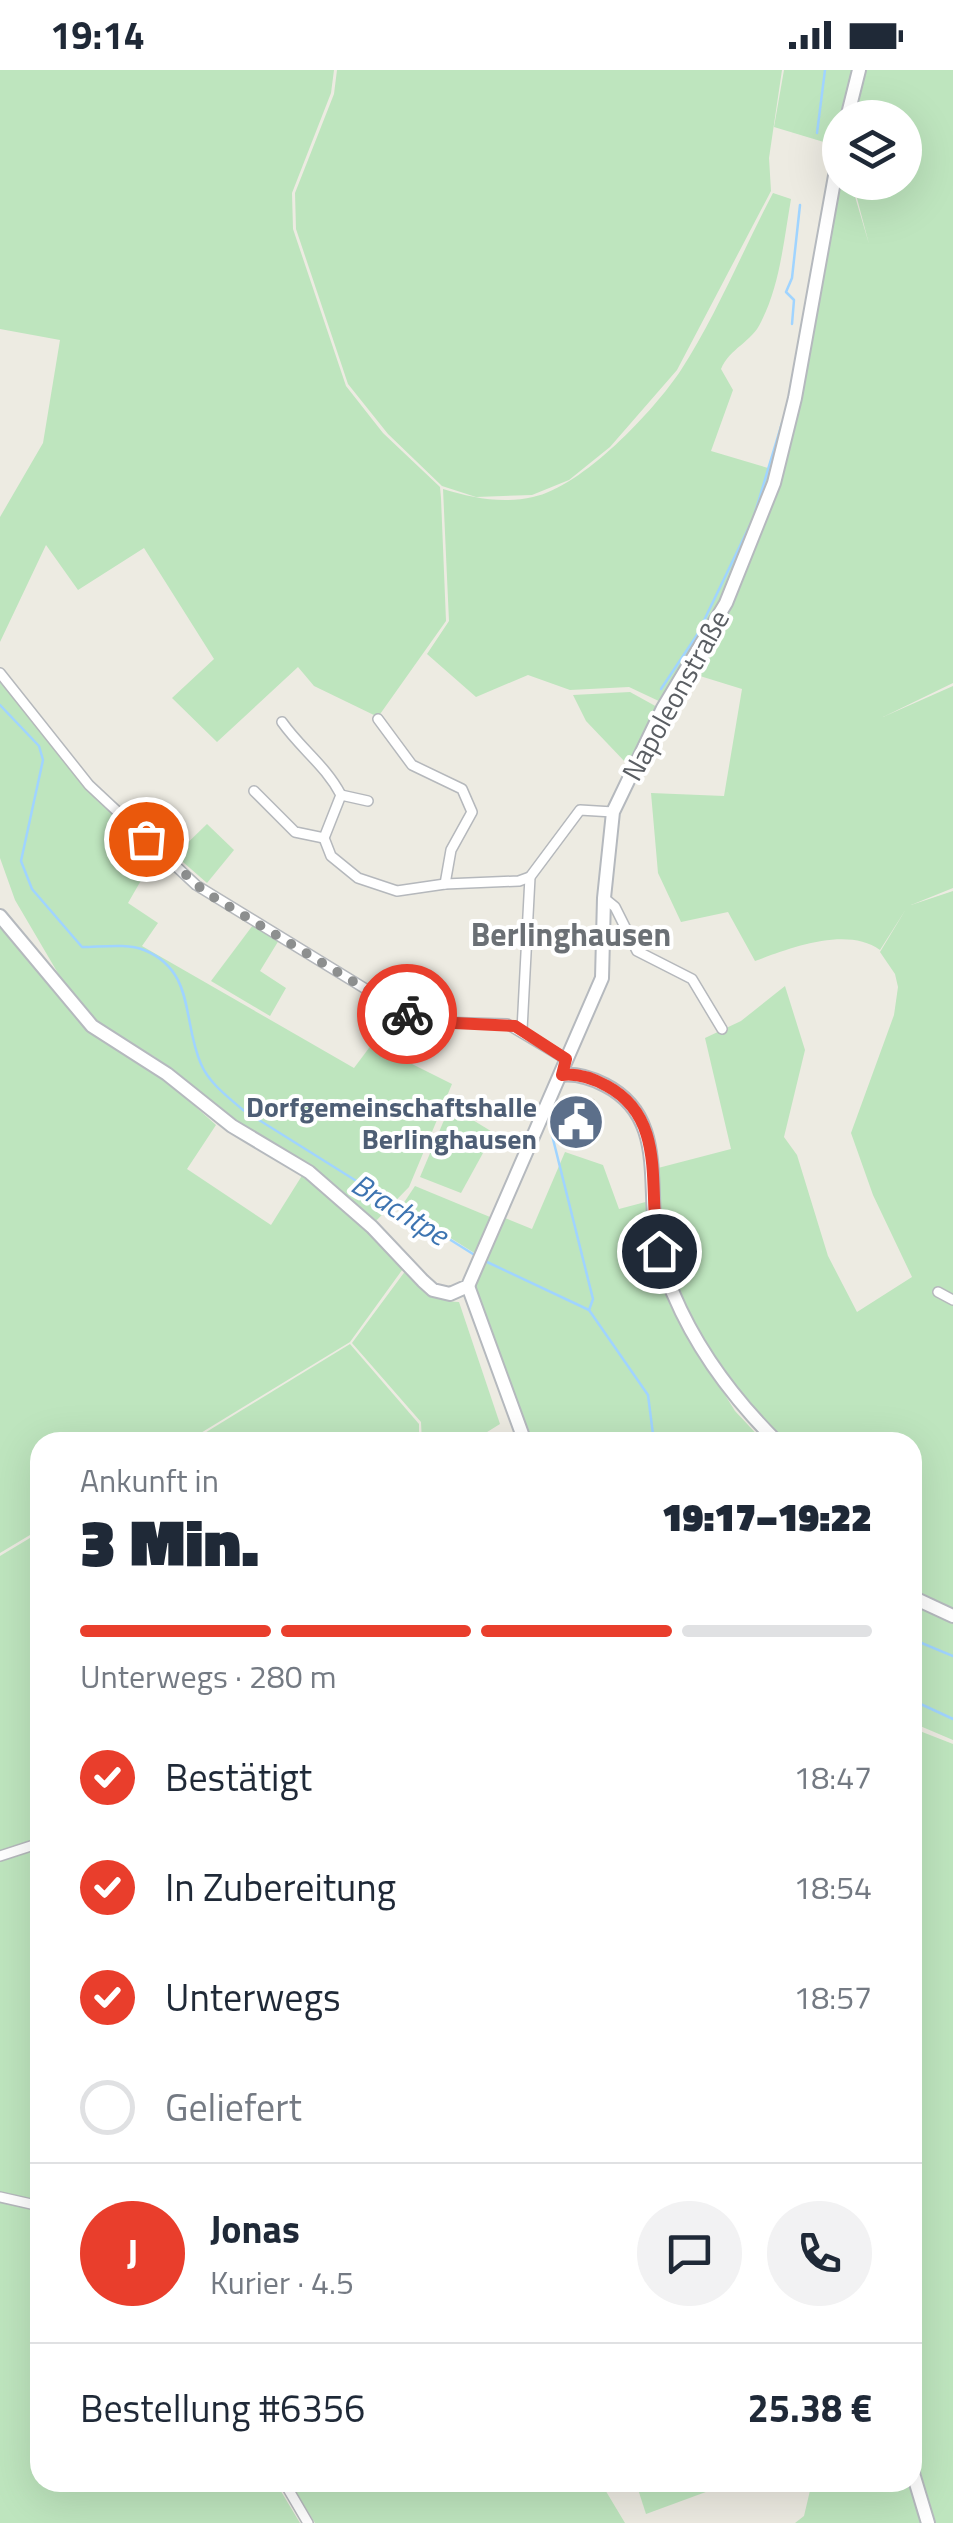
<!DOCTYPE html>
<html lang="de">
<head>
<meta charset="utf-8">
<style>
  :root { --surface:#fff; --page:#f2f2f3; --text:#1f2937; --muted:#747a83; --line:#e0e1e3; --accent:#e93e2c }
  body { margin:0; font-family:"Titillium Web",sans-serif; background:var(--page); color:var(--text); height:100vh; display:flex; flex-direction:column; font-size:38px; white-space:nowrap }
  * { box-sizing:border-box; margin:0 }
  p { font-size:32px; color:var(--muted) }
  .icon { flex:none; width:55px; height:55px; fill:none; stroke:currentColor; stroke-width:2; stroke-linecap:round; stroke-linejoin:round }
  .map { position:relative; flex:1; overflow:hidden }
  .drawer { position:absolute; left:30px; top:1362px; width:892px; height:1060px; display:flex; flex-direction:column; background:var(--surface); border-radius:30px; box-shadow:0 10px 40px #0002 }
  .drawer>* { flex:none }
  .tools { position:absolute; left:822px; top:30px; display:grid; gap:20px }
  .tools a { display:grid; place-items:center; width:100px; height:100px; border-radius:50%; background:var(--surface); box-shadow:0 10px 40px #0002; font-size:50px }
  .pin { position:absolute; display:grid; place-items:center; width:85px; height:85px; color:#fff; margin:-42px; border:5px solid #fff; border-radius:50%; box-shadow:0 2px 10px #0007 }
  .courier { position:absolute; display:grid; place-items:center; width:100px; height:100px; margin:-50px; border:8px solid #e93e2c; border-radius:50%; background:#fff; color:#222; box-shadow:0 2px 12px #0007 }
  .headline em { font-style:normal; font-weight:800 }
  .headline div { display:flex; flex-direction:column-reverse }
  .headline { display:flex; align-items:center; justify-content:space-between; height:170px; padding:0 50px }
  h1 { font-size:65px; font-weight:800; line-height:75px }
  .bar { display:grid; grid-template-columns:repeat(4,1fr); gap:15px 10px; align-content:center; height:120px; padding:0 50px }
  .bar i { height:12px; border-radius:8px; background:var(--line) }
  .bar .on { background:var(--accent) }
  .bar p { grid-column:span 4 }
  .line { display:flex; align-items:center; gap:25px; padding:0 50px; border-top:2px solid var(--line) }
  .line div { flex:1 }
  .round { display:grid; place-items:center; flex:none; width:105px; height:105px; border-radius:52px; background:var(--page) }
  ol { padding:0 50px; list-style:none }
  li { display:flex; align-items:center; gap:30px; height:110px }
  li p { margin-inline-start:auto }
  li .icon { padding:10px; border-radius:50%; background:var(--accent); color:#fff; stroke-width:4 }
  li:last-child { color:var(--muted) }
  li i { width:55px; height:55px; border:5px solid var(--line); border-radius:50% }
  .status { display:flex; justify-content:space-between; align-items:center; height:70px; padding:0 50px; background:var(--surface); direction:ltr }
  .status svg { height:28px; fill:currentColor }
  .map>svg:first-child { display:block }
  .green { fill:#bee5be }
  .lines { fill:none; stroke-linecap:round; stroke-linejoin:round }
  .stream { stroke:#a0d4ff; stroke-width:2.5 }
  .building { fill:#c8c6bf; stroke:#d2cdc0; stroke-width:2.5 }
  .street-casing { stroke:#b5b8bc; stroke-width:12 }
  .secondary-casing { stroke:#b5b9be; stroke-width:16 }
  .street { stroke:#fff; stroke-width:9 }
  .secondary { stroke:#fff; stroke-width:12 }
  .done { stroke:#8d8f8f; stroke-width:10; stroke-dasharray:0 18 }
  .route { stroke:#e93e2c; stroke-width:12 }
  .labels { text-anchor:middle; dominant-baseline:central; stroke-width:8; stroke-linejoin:round; paint-order:stroke }
  .street-label { font-size:28px; fill:#5a5e63; stroke:#fff }
  .service-label { font-size:28px; font-weight:bold; fill:#4e5e75; stroke:#fff; text-anchor:end }
  .water-label { font-size:30px; font-style:italic; fill:#3d74b1; stroke:#fff }
  .quarter-label { font-size:32px; font-weight:bold; fill:#6b7075; stroke:#fff }
</style>
</head>
<body>
<div class="status"><b>19:14</b><svg viewBox="0 0 49 12"><path d="M0 12V9h3v3zM5 12V6h3v6zM10 12V3h3v9zM15 12V0h3v12zM26 1h20v11H26zM47 4h2v5h-2z"/></svg></div>
<div class="map">
<svg width="953" height="2453" viewBox="0 0 953 2453">
  <rect width="100%" height="100%" fill="#edebe2"/>
  <!-- green -->
  <g class="green">
    <path d="M0,0H334L331,23L292,123L293,159L346,316L383,363L440,417L441,428L446,551L378,647L314,616L298,597L217,672L172,628L214,589L144,478L78,520L46,475L0,572V447L43,373L60,270L0,259Z"/>
    <path d="M337,0H782L769,88L771,121L677,300L610,377L569,410L532,425L476,427L442,416L388,364L348,314L296,159L295,123L334,24Z"/>
    <path d="M784,0H856L844,47L840,48L837,76L774,57Z"/>
    <path d="M863,0H953V613L883,647L953,616V818L911,835L953,821V1543L913,1522L912,1372H783C737,1325 664,1227 656,1160C654,1140 657,1118 658,1098L731,1079L705,968L741,951L785,916L805,980L784,1067L797,1085L828,1186L857,1242L912,1207L873,1125L851,1063L894,945L898,917L895,904L880,882L906,839L880,880C847,856 790,878 755,891L728,842L681,852L658,803L651,723L724,726L742,619L687,602L778,412L840,112L851,113L869,174L853,113L905,112V48L851,47Z"/>
    <path d="M773,123L791,129C784,169 780,215 761,252C752,272 730,278 721,299L733,320L711,381L775,400L724,532L663,633L629,617L570,620L528,605L476,627L427,584L449,551L443,419C472,428 502,434 533,427C582,417 654,341 681,300C716,246 743,180 773,123Z"/>
    <path d="M0,607L85,717L143,775L133,787L143,807L128,833L158,853L142,876L354,998L372,974L452,1014L409,1117L374,1153L303,1091L212,1036L155,987L106,959L69,922L15,830L0,788Z"/>
    <path d="M630,622L659,638L628,695L586,651L573,625Z"/>
    <path d="M207,754L234,780L207,813L175,785Z"/>
    <path d="M0,854L79,950L95,965L158,1003L216,1055L187,1099L271,1155L303,1104L405,1196L350,1272L186,1372H40V1459L0,1483Z"/>
    <path d="M253,855L279,870L260,901L286,918L270,946L211,911Z"/>
    <path d="M450,1036L494,1063L461,1123L420,1107Z"/>
    <path d="M565,1082L603,1095L619,1139L653,1130L650,1160L699,1283L735,1341L764,1372H529L474,1216L505,1148L532,1159Z"/>
    <path d="M415,1116L490,1147L476,1184L401,1137Z"/>
    <path d="M406,1200C422,1216 435,1232 459,1232L500,1354L471,1372H422L421,1352L352,1273Z"/>
    <path d="M350,1274L419,1354V1372H190Z"/>
    <path d="M40,1462V1772L0,1785V1486Z"/>
    <path d="M912,1535L953,1554V1670L913,1653Z"/>
    <path d="M912,1658L953,1674V2453H934L913,2373Z"/>
    <path d="M40,1776V2133L0,2123V1789Z"/>
    <path d="M0,2132L40,2140V2412L276,2413L300,2453H0Z"/>
    <path d="M510,2412L512,2416L521,2412L601,2413L625,2453H315L290,2413Z"/>
    <path d="M733,2412L646,2444L636,2413V2412Z"/>
    <path d="M812,2412L910,2413L923,2453H795L804,2446Z"/>
  </g>
  <g class="lines">
    <!-- stream -->
    <g class="stream">
      <path d="M817,63L825,0"/>
      <path d="M792,254L794,230L786,222L792,208L800,135"/>
      <path d="M754,446L782,353"/>
      <path d="M661,619L697,565L751,453"/>
      <path d="M0,635L39,676L43,690L21,791L32,819L82,877C100,877 128,873 144,880C196,901 182,952 201,994C209,1013 228,1027 243,1040L473,1184"/>
      <path d="M549,1053L593,1229L589,1240"/>
      <path d="M485,1191L589,1240L648,1325L654,1372"/>
      <path d="M912,1569L953,1586"/>
      <path d="M912,1630L953,1649"/>
    </g>
  </g>
  <!-- building -->
  <path class="building" d="M581,1025L593,1030L579,1067L563,1060L570,1043L564,1041L570,1027L579,1031Z"/>
  <g class="lines">
    <!-- street casing -->
    <g class="street-casing">
      <g id="street">
        <path d="M0,603L89,715L196,815L405,943L434,952L507,954L566,989"/>
        <path d="M378,649L412,695L462,719L472,742L451,780L445,814"/>
        <path d="M282,652C301,679 326,696 341,725L324,768L331,786L358,808L397,821L445,814L519,811L530,807"/>
        <path d="M254,721L295,762L324,768"/>
        <path d="M341,725L368,731"/>
        <path d="M604,828L615,837L637,881L692,909L722,959"/>
        <path d="M522,960L530,807L580,740L613,742"/>
        <path d="M938,1222L953,1230"/>
        <path d="M0,1786L40,1773"/>
        <path d="M0,2127L40,2136"/>
        <path d="M284,2412L308,2453"/>
      </g>
    </g>
    <!-- secondary casing -->
    <g class="secondary-casing">
      <g id="secondary">
        <path d="M847,48L859,0"/>
        <path d="M0,846L92,956L167,1004L232,1056L309,1102L372,1157L423,1211L433,1220L450,1224L468,1216L602,908L604,828L613,742L663,638L726,533L774,413L795,328L840,78"/>
        <path d="M561,1005C577,1003 591,1008 605,1015C662,1044 649,1104 655,1157C657,1179 665,1202 673,1223C697,1280 734,1329 777,1372"/>
        <path d="M468,1216L525,1372"/>
        <path d="M912,1527L953,1546"/>
        <path d="M912,2400L928,2453"/>
      </g>
    </g>
    <!-- street -->
    <use href="#street" class="street"/>
    <!-- secondary -->
    <use href="#secondary" class="secondary"/>
  </g>
  <g class="lines">
    <!-- done -->
    <path class="done" d="M146,769L205,822L407,944"/>
    <!-- route -->
    <path class="route" d="M407,944L434,952L515,956L566,989L562,1005C578,1003 592,1008 607,1016C670,1050 646,1124 659,1181"/>
  </g>
  <!-- icons -->
  <defs>
    <g id="civic-disc" transform="scale(2.875)"><circle r="9.5" fill="#5c6f8a" stroke="#fff"/><path d="M-.6-6.5H3V-4.5H.6V-3L4-1V1h2V6H-6V1h2V-1L-.6-3ZM-1.2 2.5V6h2.4V2.5Z" fill="#fff"/></g>
  </defs>
  <g fill-rule="evenodd">
    <use href="#civic-disc" x="576" y="1052"/>
  </g>
  <g class="labels">
    <!-- street labels -->
    <g class="street-label">
      <text transform="translate(675 625) rotate(-61)">Napoleonstraße</text>
    </g>
    <!-- service labels -->
    <g class="service-label">
      <text x="537" y="1036">Dorfgemeinschaftshalle<tspan x="537" dy="32">Berlinghausen</tspan></text>
    </g>
    <!-- water labels -->
    <g class="water-label">
      <text transform="translate(400 1139) rotate(32)">Brachtpe</text>
    </g>
    <!-- quarter labels -->
    <g class="quarter-label">
      <text x="571" y="864">Berlinghausen</text>
    </g>
  </g>
</svg>
<div class="tools">
<a><svg class="icon" aria-label="layers" viewBox="0 0 24 24"><path d="M12 4l9 5-9 5-9-5zM3 14l9 5 9-5"/></svg></a>
</div>
<div class="pin" style="left:146px;top:769px;background:#ea580c"><svg class="icon" aria-label="bag" viewBox="0 0 24 24"><path d="M5 8h14l-1 12H6zM9 8a3 3 0 0 1 6 0"/></svg></div>
<div class="pin" style="left:659px;top:1181px;background:#1f2937"><svg class="icon" aria-label="home" viewBox="0 0 24 24"><path d="M3 11l9-7 9 7M6 9v11h12V9"/></svg></div>
<div class="courier" style="left:407px;top:944px"><svg class="icon" aria-label="bike" viewBox="0 0 24 24"><circle cx="6" cy="16" r="4"/><circle cx="18" cy="16" r="4"/><path d="M6 16l4-8h5l3 8M10 8l3 8H6M13 5h3"/></svg></div>
<section class="drawer">
<div class="headline"><div><h1>3 Min.</h1><p>Ankunft in</p></div><em>19:17–19:22</em></div>
<div class="bar"><i class="on"></i><i class="on"></i><i class="on"></i><i></i><p>Unterwegs · 280 m</p></div>
<ol>
<li><svg class="icon" aria-label="check" viewBox="0 0 24 24"><path d="M5 12l5 5 9-10"/></svg>Bestätigt<p>18:47</p></li>
<li><svg class="icon" aria-label="check" viewBox="0 0 24 24"><path d="M5 12l5 5 9-10"/></svg>In Zubereitung<p>18:54</p></li>
<li><svg class="icon" aria-label="check" viewBox="0 0 24 24"><path d="M5 12l5 5 9-10"/></svg>Unterwegs<p>18:57</p></li>
<li><i></i>Geliefert</li>
</ol>
<div class="line" style="height:180px"><b class="round" style="background:var(--accent);color:#fff">J</b><div><b>Jonas</b><p>Kurier · 4.5</p></div><a class="round"><svg class="icon" aria-label="chat" viewBox="0 0 24 24"><path d="M4 5h16v11H9l-5 4z"/></svg></a><a class="round"><svg class="icon" aria-label="phone" viewBox="0 0 24 24"><path d="M5 4h4l2 5-3 2q2 4 5 5l2-3 5 2v4C11 20 4 13 5 4z"/></svg></a></div>
<div class="line" style="height:130px"><div>Bestellung #6356</div><b>25.38 €</b></div>
</section>
</div>
</body>
</html>
